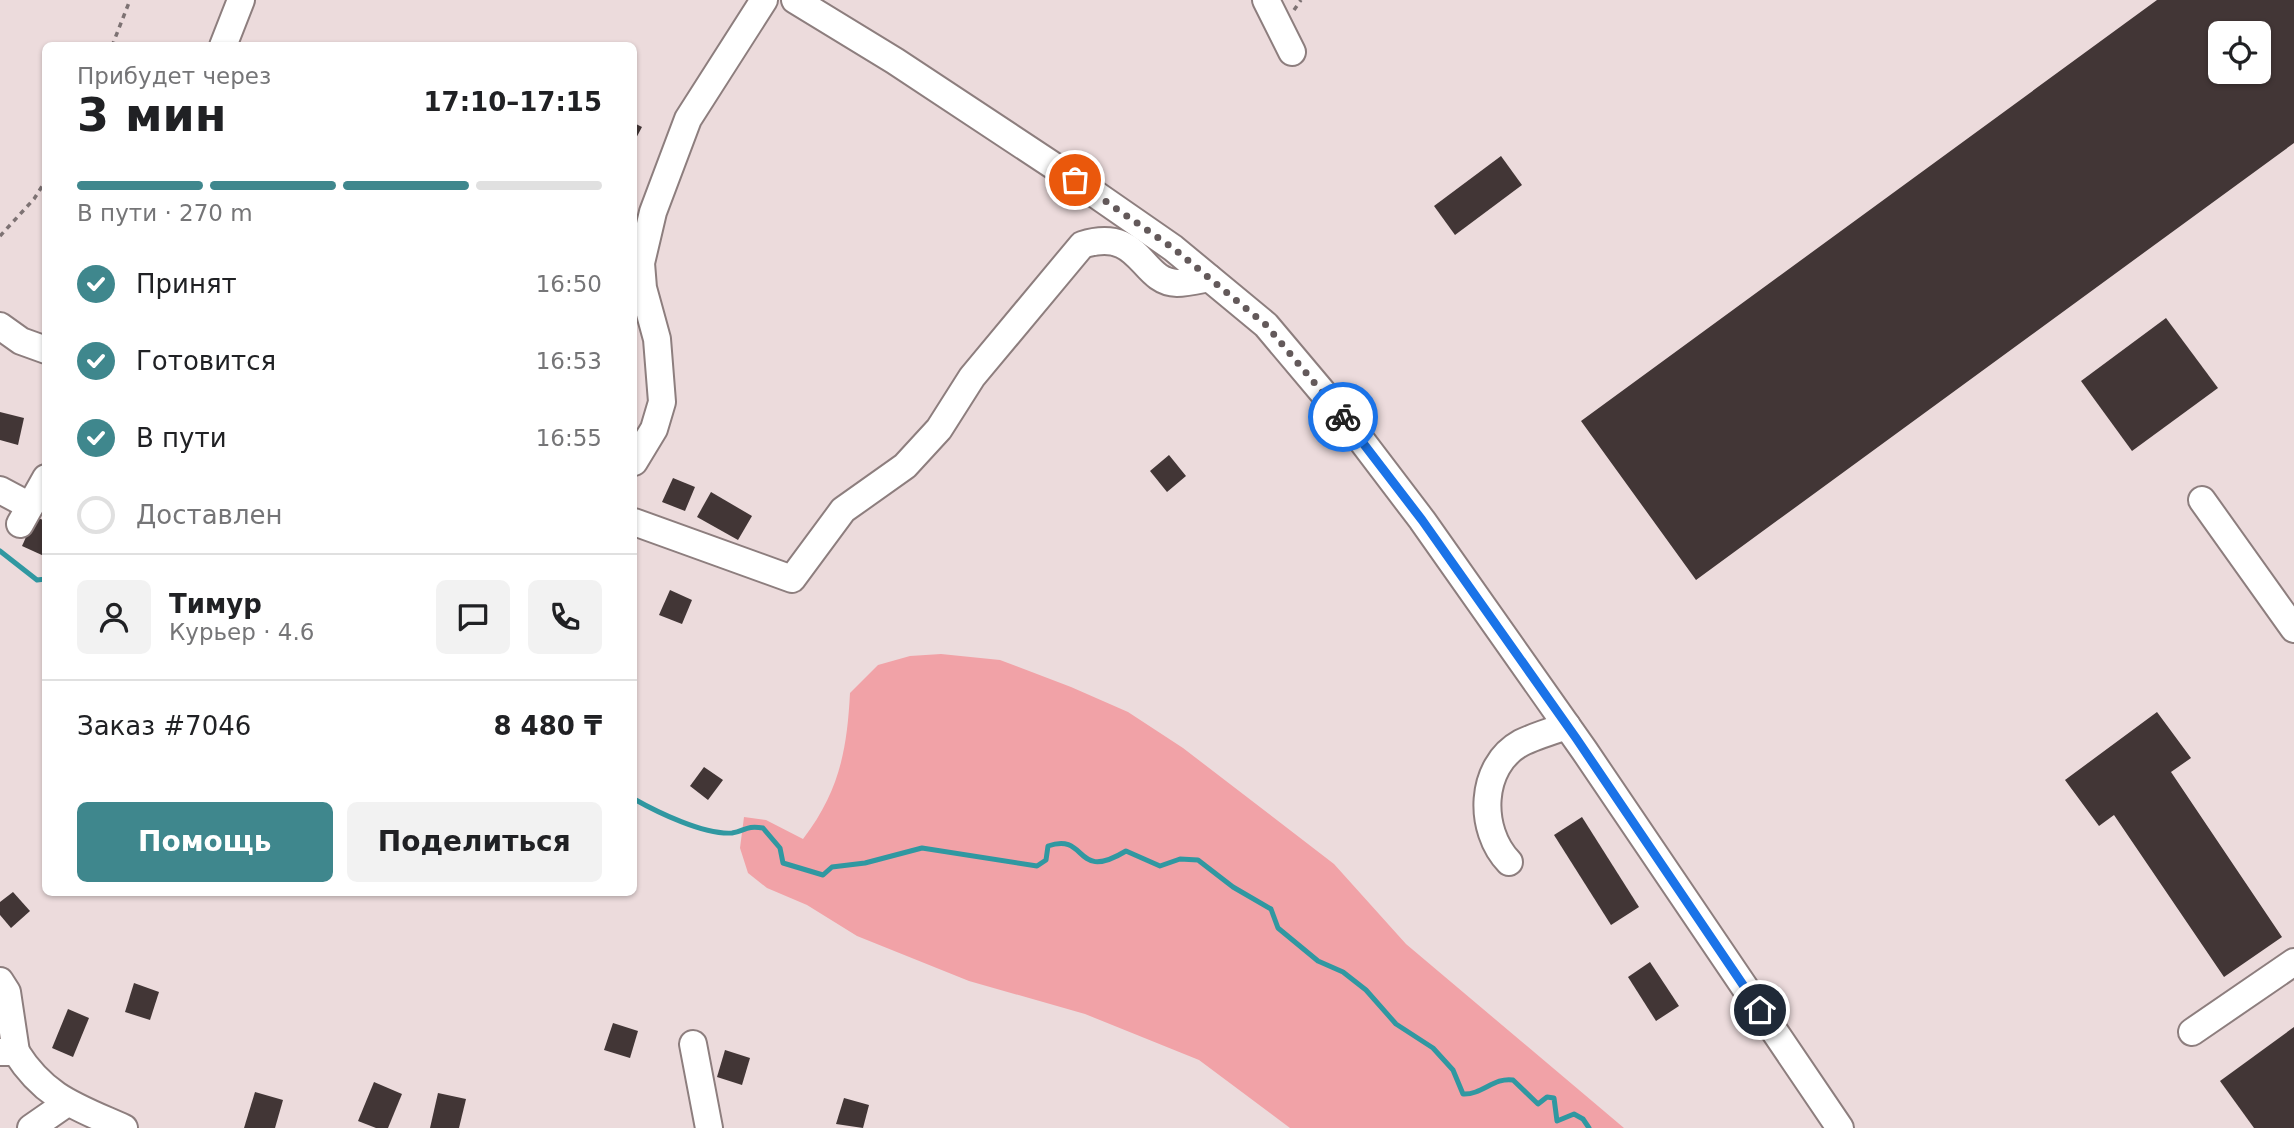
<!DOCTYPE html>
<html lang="ru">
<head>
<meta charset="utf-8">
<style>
  :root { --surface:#fff; --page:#f2f2f2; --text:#202124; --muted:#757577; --line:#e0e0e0; --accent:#3f878d }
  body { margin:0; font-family:"DejaVu Sans",sans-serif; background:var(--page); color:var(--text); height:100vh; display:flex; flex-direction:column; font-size:26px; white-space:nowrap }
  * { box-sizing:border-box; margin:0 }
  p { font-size:23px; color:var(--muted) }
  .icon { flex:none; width:38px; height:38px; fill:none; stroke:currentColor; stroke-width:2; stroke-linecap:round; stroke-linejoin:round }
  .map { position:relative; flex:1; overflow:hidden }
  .sheet { position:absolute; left:42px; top:42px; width:595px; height:854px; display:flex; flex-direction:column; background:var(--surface); border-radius:10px; box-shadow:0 2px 5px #0004 }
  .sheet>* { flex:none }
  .fabs { position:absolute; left:2208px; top:21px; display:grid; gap:14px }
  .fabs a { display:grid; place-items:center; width:63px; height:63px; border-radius:10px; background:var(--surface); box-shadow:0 2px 5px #0004; font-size:35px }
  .pin { position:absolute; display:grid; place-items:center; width:60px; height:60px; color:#fff; margin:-30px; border:4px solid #fff; border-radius:50%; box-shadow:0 2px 7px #0007 }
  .courier { position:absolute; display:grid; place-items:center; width:70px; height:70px; margin:-35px; border:5px solid #1a73e8; border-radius:50%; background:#fff; color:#222; box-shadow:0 2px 9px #0007 }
  .overview em { font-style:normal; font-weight:700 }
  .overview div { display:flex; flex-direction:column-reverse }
  .overview { display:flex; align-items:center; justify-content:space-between; height:119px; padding:0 35px }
  h1 { font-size:46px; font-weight:700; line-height:52px }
  .bar { display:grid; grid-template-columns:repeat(4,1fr); gap:10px 7px; align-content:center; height:84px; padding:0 35px }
  .bar i { height:9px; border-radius:5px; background:var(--line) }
  .bar .current { background:var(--accent) }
  .bar p { grid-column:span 4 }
  .line { display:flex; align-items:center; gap:18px; padding:0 35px; border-top:2px solid var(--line) }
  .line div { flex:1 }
  .round { display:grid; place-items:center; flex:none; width:74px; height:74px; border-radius:10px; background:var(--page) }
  ol { padding:0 35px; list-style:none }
  li { display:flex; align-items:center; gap:21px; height:77px }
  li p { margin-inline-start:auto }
  li .icon { padding:7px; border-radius:50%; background:var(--accent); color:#fff; stroke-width:4 }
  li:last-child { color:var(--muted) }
  li i { width:38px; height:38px; border:4px solid var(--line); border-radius:50% }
  .cta { display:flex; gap:14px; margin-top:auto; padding:14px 35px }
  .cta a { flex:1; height:80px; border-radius:10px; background:var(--accent); color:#fff; font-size:28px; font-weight:700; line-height:80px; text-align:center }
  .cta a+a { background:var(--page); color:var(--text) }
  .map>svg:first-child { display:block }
  .green { fill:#f1a2a7 }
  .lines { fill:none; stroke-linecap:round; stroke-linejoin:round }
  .stream { stroke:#3098a1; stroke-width:5 }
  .building { fill:#423636; fill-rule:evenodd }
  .minor-casing { stroke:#8d7e7e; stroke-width:30 }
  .path { stroke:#7d7273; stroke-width:3.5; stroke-dasharray:5 5; stroke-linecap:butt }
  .minor { stroke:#fff; stroke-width:26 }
  .done { stroke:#63595a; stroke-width:7; stroke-dasharray:0 12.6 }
  .route { stroke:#1a73e8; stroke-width:9 }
</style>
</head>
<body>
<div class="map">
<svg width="2294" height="1128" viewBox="0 0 2294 1128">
  <rect width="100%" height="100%" fill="#ecdbdc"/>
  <!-- green -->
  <path class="green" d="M941,654L1000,660L1071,687L1128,712L1183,748L1334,864L1406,944L1624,1128H1290L1199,1060L1085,1014L969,981L857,936L807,905L767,888L748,873L740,848L744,817L766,820L803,839C839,792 847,751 850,693L878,665L910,656Z"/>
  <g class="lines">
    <!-- stream -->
    <g class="stream">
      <path d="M0,551L37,580L46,579"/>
      <path d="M634,799C657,812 704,835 732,833C745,831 746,825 763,828L780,848L783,863L823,875L832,867L865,863L922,848L1037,866L1046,860L1048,846C1089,832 1073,883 1126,851L1160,866L1180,859L1198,860L1233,887L1271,909L1278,928L1318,961L1343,972L1366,990L1396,1024L1433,1048L1453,1070L1463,1094C1482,1095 1494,1077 1513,1080L1538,1104L1547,1097L1554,1098L1557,1121L1574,1114L1583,1119L1589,1128"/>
    </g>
  </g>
  <!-- building -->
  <g class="building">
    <path d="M2157,0H2294V143L1696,580L1581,421ZM2221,33H2259V72H2221Z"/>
    <path d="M634,123L642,127L634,142Z"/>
    <path d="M1501,156L1522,185L1455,235L1434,206Z"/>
    <path d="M2166,318L2218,388L2132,451L2081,381Z"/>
    <path d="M0,412L24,418L18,445L0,440Z"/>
    <path d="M1169,455L1186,476L1167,492L1150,471Z"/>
    <path d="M673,478L695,487L685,511L662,502Z"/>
    <path d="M711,492L752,516L738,540L697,517Z"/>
    <path d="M35,517L46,521L44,556L22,546Z"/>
    <path d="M670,590L692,600L682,624L659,615Z"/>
    <path d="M2157,712L2191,758L2171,772L2282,937L2224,977L2114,815L2099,826L2065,780Z"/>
    <path d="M704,767L723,780L708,800L690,786Z"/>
    <path d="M1582,817L1639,907L1611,925L1554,835Z"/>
    <path d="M13,892L30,911L11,928L0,915V902Z"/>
    <path d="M1650,962L1679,1006L1656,1021L1628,977Z"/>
    <path d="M134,983L159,992L150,1020L125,1012Z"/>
    <path d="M68,1009L89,1018L73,1057L52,1048Z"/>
    <path d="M613,1023L638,1031L630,1058L604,1050Z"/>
    <path d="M2294,1027V1128H2254L2220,1081Z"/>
    <path d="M725,1050L750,1058L742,1085L717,1077Z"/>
    <path d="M374,1082L402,1094L388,1128H376L358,1121Z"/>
    <path d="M255,1092L283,1100L275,1128H244Z"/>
    <path d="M438,1093L466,1099L459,1128H430Z"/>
    <path d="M844,1098L869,1105L863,1128L836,1124Z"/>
  </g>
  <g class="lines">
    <!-- minor casing -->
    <g class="minor-casing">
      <g id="minor">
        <path d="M795,0L895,61L1075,180L1173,248L1266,325L1346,420L1422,520L1584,750L1840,1128"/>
        <path d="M1266,0L1292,52"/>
        <path d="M223,46L241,0"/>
        <path d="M0,326L21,341L46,350"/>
        <path d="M634,462L654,429L662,402L657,339L643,288L641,263L653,212L688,119L764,0"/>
        <path d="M0,490L30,506"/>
        <path d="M2202,500L2294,629"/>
        <path d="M634,522L792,579L843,510L905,466L939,429L972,377L1082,245C1142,226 1140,282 1177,283C1187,283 1199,280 1209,278"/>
        <path d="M20,524L46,478"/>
        <path d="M1509,862C1478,830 1479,766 1521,743C1535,736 1552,731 1567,726"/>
        <path d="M0,981L7,992L16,1052"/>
        <path d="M2192,1032L2294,962"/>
        <path d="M693,1044L709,1128"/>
        <path d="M0,1052H16C45,1098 77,1107 124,1128"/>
        <path d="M31,1128L67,1103"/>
      </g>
    </g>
    <!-- path -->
    <g class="path">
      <path d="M1294,10L1301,0"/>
      <path d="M112,46L130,0"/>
      <path d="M0,236L34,199L46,180"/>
    </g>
    <!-- minor -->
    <use href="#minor" class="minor"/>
  </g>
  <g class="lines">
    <!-- done -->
    <path class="done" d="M1075,180L1173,248L1266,325L1343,417"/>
    <!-- route -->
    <path class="route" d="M1343,417L1422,520L1576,738L1760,1010"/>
  </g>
</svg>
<div class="fabs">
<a><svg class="icon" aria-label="locate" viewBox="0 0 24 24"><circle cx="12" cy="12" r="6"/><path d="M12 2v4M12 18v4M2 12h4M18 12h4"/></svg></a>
</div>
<div class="pin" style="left:1075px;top:180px;background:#ea580c"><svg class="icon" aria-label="bag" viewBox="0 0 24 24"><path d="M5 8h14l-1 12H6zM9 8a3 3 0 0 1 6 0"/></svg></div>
<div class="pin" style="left:1760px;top:1010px;background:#1f2937"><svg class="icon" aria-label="home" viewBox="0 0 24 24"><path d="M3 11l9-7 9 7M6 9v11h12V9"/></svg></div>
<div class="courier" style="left:1343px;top:417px"><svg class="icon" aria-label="bike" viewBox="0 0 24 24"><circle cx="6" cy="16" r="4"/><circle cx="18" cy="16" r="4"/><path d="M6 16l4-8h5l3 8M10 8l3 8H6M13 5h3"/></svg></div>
<section class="sheet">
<div class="overview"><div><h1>3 мин</h1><p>Прибудет через</p></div><em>17:10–17:15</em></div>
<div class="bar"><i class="current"></i><i class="current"></i><i class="current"></i><i></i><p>В пути · 270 m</p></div>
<ol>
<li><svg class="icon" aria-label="check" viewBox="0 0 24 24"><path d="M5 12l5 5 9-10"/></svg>Принят<p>16:50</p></li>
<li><svg class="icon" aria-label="check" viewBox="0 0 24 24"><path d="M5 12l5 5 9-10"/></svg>Готовится<p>16:53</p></li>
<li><svg class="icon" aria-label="check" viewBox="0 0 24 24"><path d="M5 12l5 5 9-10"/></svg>В пути<p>16:55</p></li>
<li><i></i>Доставлен</li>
</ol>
<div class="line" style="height:126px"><a class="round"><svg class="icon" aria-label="person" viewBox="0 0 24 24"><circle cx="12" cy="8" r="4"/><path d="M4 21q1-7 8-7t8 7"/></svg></a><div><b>Тимур</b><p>Курьер · 4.6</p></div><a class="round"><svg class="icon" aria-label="chat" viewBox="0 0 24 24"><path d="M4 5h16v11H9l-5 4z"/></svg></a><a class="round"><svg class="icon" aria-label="phone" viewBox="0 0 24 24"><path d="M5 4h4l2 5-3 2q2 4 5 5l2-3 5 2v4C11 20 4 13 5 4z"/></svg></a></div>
<div class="line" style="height:91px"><div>Заказ #7046</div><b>8 480 ₸</b></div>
<div class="cta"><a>Помощь</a><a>Поделиться</a></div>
</section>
</div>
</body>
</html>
